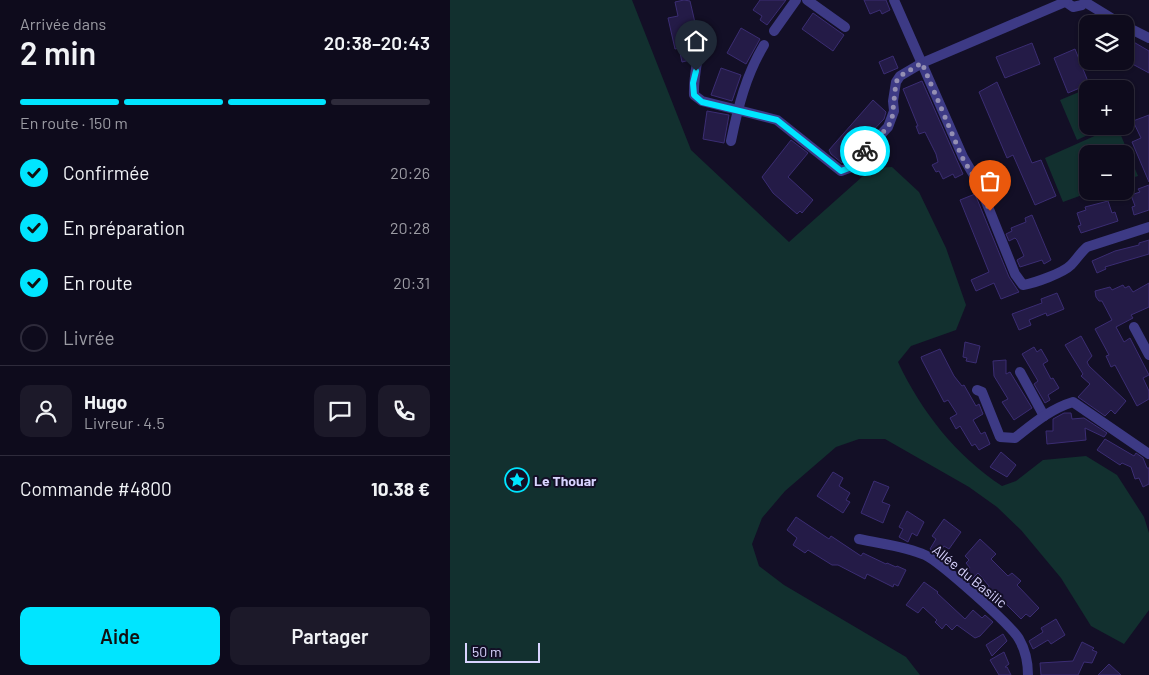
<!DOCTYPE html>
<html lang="fr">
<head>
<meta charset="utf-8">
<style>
  :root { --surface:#0e0b1c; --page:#1c1929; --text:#f1f3f6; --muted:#9b9ba3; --line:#2e2b3b; --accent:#00e5ff }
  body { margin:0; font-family:Barlow,sans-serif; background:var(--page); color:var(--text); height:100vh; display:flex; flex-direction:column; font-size:19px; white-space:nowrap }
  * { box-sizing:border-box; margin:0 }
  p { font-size:16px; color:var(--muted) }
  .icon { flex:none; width:28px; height:28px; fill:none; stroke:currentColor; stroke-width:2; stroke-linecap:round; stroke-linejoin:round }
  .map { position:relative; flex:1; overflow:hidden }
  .side { display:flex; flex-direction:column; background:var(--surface); width:450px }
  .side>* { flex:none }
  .fabs { position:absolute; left:629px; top:15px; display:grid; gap:10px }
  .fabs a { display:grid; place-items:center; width:55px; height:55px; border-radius:10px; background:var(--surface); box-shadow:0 1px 4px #0004,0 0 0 1px var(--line); font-size:25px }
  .scale { position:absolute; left:15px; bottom:12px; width:75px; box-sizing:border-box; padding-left:5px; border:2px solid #d9d4ff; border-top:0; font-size:14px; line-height:18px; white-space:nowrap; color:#d9d4ff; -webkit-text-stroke:4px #130f26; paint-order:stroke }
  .pin { position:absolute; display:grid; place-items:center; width:42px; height:42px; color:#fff; margin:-51px -21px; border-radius:50% 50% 50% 0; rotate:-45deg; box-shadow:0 0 5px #0007 }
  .pin .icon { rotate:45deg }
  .courier { position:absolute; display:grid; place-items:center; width:50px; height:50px; margin:-25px; border:4px solid #00e5ff; border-radius:50%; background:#fff; color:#222; box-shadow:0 1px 6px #0007 }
  .overview em { font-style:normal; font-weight:600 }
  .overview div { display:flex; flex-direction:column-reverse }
  .overview { display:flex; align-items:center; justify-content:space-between; height:85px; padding:0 20px }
  h1 { font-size:32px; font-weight:600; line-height:38px }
  .bar { display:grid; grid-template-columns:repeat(4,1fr); gap:8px 5px; align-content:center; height:60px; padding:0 20px }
  .bar i { height:6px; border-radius:4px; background:var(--line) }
  .bar .on { background:var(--accent) }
  .bar p { grid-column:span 4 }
  .line { display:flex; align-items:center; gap:12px; padding:0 20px; border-top:1px solid var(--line) }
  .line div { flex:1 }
  .round { display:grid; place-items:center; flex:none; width:52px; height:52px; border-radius:10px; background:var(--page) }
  ol { padding:0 20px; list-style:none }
  li { display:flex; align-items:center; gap:15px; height:55px }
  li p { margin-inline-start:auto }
  li .icon { padding:5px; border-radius:50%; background:var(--accent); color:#111; stroke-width:4 }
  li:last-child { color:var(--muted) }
  li i { width:28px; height:28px; border:2px solid var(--line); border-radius:50% }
  .button { display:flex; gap:10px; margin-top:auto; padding:10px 20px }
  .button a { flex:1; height:58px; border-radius:10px; background:var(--accent); color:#111; font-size:20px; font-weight:600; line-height:58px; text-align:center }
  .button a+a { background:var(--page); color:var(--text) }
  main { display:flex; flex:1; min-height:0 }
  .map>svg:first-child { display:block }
  .green { fill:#12302f }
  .building { fill:#241b47; stroke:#3b2d73 }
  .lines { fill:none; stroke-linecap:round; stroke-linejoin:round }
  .minor { stroke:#3d3a85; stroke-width:10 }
  .done { stroke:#948fb3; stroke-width:5; stroke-dasharray:0 9 }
  .route { stroke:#00e5ff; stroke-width:6 }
  .labels { text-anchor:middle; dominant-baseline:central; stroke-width:4; stroke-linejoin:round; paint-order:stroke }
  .poi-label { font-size:14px; font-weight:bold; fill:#d9d4ff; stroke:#130f26; text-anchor:start }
  .street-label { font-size:14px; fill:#d9d4ff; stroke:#130f26 }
</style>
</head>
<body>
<main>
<section class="side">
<div class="overview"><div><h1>2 min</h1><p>Arrivée dans</p></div><em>20:38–20:43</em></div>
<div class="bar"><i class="on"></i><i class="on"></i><i class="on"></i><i></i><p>En route · 150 m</p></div>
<ol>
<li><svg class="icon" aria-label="check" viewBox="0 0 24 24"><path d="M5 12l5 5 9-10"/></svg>Confirmée<p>20:26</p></li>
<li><svg class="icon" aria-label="check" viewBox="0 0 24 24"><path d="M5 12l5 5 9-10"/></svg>En préparation<p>20:28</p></li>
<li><svg class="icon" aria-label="check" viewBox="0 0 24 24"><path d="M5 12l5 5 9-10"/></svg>En route<p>20:31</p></li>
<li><i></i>Livrée</li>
</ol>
<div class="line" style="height:90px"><a class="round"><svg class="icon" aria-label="person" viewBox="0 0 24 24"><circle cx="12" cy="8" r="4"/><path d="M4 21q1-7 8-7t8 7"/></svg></a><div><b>Hugo</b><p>Livreur · 4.5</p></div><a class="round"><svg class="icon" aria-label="chat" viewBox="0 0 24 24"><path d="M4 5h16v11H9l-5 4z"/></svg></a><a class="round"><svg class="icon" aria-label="phone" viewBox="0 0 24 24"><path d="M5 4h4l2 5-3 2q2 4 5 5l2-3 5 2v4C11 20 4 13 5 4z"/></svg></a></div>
<div class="line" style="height:65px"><div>Commande #4800</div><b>10.38 €</b></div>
<div class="button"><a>Aide</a><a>Partager</a></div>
</section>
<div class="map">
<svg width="699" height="675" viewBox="0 0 699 675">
  <rect width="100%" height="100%" fill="#130f26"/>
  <!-- green -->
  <g class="green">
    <path d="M0,0H182L241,150L339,242L422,168L442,167L469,192L496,248L516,305L506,330L461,346L448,362C471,411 506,456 552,486L566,481L593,460L636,456L667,475L694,517L699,533V610L674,644L641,626L611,578L571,530L547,507L519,487L435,439H409L386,447L335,491L312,518L302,544L309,566L334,585L456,657L470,675H0Z"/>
    <path d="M641,87L642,89H638V126H657L627,140L610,100Z"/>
    <path d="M667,126L688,176L675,180V154H638V191H643L613,202L595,158Z"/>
  </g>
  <!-- building -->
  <g class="building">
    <path d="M234,0L240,1L246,27L242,38L240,60L232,62L229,48L225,49L218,18L228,16L225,2Z"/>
    <path d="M310,0H336L317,25L310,20L312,16L303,10Z"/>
    <path d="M414,0H436L440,10L432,14L430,10L420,14Z"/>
    <path d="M363,13L394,35L383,51L352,29Z"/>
    <path d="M291,28L310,39L296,64L277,53Z"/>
    <path d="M675,37L699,51V73L675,60Z"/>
    <path d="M582,43L590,64L555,78L546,57Z"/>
    <path d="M625,49L639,84L618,93L604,58Z"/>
    <path d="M443,56L448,68L434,74L429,62Z"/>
    <path d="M271,68L291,75L282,101L261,95Z"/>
    <path d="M472,81L513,174L505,178L503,174L493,179L489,171L486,172L482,165L488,162L486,154L475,132L469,134L466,126H468L453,89Z"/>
    <path d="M547,82L582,163L591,160L606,196L585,205L563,155L557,158L529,92Z"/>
    <path d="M423,100L436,112L434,119L392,163L381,154L379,150Z"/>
    <path d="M257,111L279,115L274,143L253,139Z"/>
    <path d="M699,115V182L682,142L691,138L683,121Z"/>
    <path d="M341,140L358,153L338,177L363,200L352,213L350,211L347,214L323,193L312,177Z"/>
    <path d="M699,185V210L684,215L682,207L685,206L681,195L690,192L688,189Z"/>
    <path d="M525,194L559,277L569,292L551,299L544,283L526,291L521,280L539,272L510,200Z"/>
    <path d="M658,201L662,213L665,212L668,221L631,233L628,226L631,225L627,213L636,210L635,207Z"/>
    <path d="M582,215L601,260L594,264L592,260L570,267L567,260L574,256L567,240L565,238L559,241L556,234L562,231L561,228L576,222L575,218Z"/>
    <path d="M699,240V254L655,267L656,269L647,273L642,261L665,251L689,245V243Z"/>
    <path d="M699,283V307L681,315L683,318L666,327L674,342L680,338L699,375L693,378L699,391V399L687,406L665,365L661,367L656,356L659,355L645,329L662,320L652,301H649L646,297L645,291L660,287L662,290L673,285L675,288L679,286L683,292Z"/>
    <path d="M607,293L614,309L597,316L596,313L579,320L581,325L569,330L562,314L592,303L591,299Z"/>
    <path d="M631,336L642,356L637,362L639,366L676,401L665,414L661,410L655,416L628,397L640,384L631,376L633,374L615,345Z"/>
    <path d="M515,342L530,346L526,363L516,361L517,358L513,357Z"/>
    <path d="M584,347L587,352L591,349L598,361L593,364L601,379L603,378L609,388L598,395L600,400L595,403L584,384L588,381L572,354Z"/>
    <path d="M490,349L504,376L512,386L514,385L526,406L529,404L533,414L523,420L531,434L535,432L540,444L529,450L525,444L522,446L510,426L506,429L500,418L507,414L498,400L494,402L472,360L471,357Z"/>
    <path d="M556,360V374L560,372L582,408L564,420L552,402L558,399L544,376L543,361Z"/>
    <path d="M614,413H621L622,419L634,418L657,433L654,437L635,428L636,440L597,444L596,431H603V419Z"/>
    <path d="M655,439L684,456L686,453L693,458L697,468H699V484L693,487L689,478L685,479L681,467L672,463L670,465L647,450Z"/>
    <path d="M551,452L566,465L557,477L540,467Z"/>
    <path d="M383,472L393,478L389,486L400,493L396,500L400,502L393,513L367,496Z"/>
    <path d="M424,481L439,487L432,502L440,505L433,523L411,513Z"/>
    <path d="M457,511L474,522L467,536L462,533L458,542L449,537L453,529L449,527Z"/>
    <path d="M346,517L379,539L381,536L411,556L413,553L436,564L437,563L446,567L447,566L456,570L448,586L444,584L443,587L417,574L415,579L388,565H382L358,550L355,553L343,545L347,538L337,530Z"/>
    <path d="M494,519L511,532L499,549L494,546L488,554L480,549L486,539L482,536Z"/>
    <path d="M530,539L546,554L541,559L558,576L562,573L571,581L567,585L589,608L580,617L576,614L571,619L555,603L551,608L537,596L539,586L528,573L521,580L515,574L520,568L516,563L519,560L515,556Z"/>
    <path d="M474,582L488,592L487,593L515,619L523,610L532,618L535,615L543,622L530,636L525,638L507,625L502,630L496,624L492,629L485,622L487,620L473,607L468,613L456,605Z"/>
    <path d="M606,619L615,635L601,644L598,640L583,649L579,641L593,632L591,628Z"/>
    <path d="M553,634L557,641L542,656L536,645Z"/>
    <path d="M632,642L644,648L642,650L647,652L642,663L634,662L628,675H591L590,663L623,661Z"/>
    <path d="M554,652L559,664L555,667H557L561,675H549L540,660Z"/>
    <path d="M659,664L671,675H648Z"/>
  </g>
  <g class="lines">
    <!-- minor -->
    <g class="minor">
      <path d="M357,0L395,27"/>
      <path d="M444,0L513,157L529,184L565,274L573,285C585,283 613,273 621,265C627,259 630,253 637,247L699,227"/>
      <path d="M613,0L623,7L632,5L636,0"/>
      <path d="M635,2L671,24"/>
      <path d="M675,26L699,38"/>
      <path d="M324,31L346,0"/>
      <path d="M251,32C250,54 243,74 244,95L252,101L327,120L391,171L399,168L438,127L444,111L443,101L446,82L450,76L472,63L615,2"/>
      <path d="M281,141C288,107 296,75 314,45"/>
      <path d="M684,327L699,355"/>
      <path d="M570,372L594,416"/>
      <path d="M527,390L532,392L550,437L565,438C583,424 600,409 623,402L699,454"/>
      <path d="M409,539C431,544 455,546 475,555C490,562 561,625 569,639C576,651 578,661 578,675"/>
    </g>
  </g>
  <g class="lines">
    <!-- done -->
    <path class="done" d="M415,151L438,127L442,119L446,82L450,76L472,63L512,157L528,184L540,211"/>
    <!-- route -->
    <path class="route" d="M246,71L243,83L244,95L252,102L327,120L391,171L399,168L415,151"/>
  </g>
  <!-- icons -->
  <defs>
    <g id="sight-ring" transform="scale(1.25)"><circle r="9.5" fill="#130f26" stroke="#00e5ff" stroke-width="1.5"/><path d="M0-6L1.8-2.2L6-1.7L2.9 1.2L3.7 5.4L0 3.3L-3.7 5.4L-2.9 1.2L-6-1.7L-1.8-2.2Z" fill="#00e5ff"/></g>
  </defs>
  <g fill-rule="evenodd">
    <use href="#sight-ring" x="67" y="480"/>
  </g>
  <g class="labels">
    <!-- poi labels -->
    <g class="poi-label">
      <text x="84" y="480">Le Thouar</text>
    </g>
    <!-- street labels -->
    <g class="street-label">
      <text transform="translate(520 576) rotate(39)">Allée du Basilic</text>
    </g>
  </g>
</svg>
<div class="fabs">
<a><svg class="icon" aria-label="layers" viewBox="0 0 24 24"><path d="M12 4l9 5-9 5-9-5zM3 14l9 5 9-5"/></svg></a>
<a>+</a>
<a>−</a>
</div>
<div class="scale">50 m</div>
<div class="pin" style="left:540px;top:211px;background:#ea580c"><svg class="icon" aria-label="bag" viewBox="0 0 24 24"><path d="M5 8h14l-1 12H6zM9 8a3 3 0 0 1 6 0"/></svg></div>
<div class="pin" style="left:246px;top:71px;background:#1f2937"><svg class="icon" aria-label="home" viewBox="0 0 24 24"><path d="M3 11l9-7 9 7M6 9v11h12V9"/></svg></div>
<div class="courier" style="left:415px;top:151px"><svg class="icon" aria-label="bike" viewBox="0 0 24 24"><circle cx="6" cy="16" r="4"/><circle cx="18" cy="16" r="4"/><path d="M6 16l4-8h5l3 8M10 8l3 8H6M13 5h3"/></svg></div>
</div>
</main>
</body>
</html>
